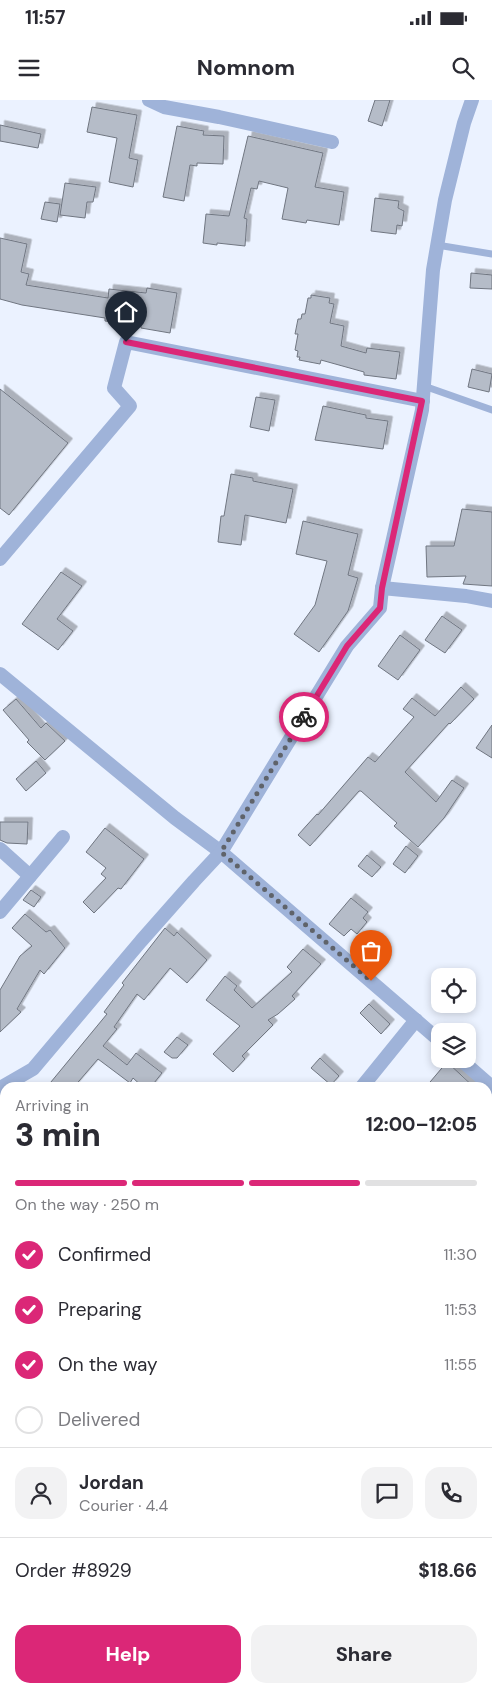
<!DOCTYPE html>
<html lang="en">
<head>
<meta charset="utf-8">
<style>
  :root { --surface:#fff; --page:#f2f2f3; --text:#2b2b33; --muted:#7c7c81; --line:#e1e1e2; --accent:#db2777 }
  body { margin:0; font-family:"DM Sans",sans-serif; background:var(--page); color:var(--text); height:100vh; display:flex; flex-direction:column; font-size:19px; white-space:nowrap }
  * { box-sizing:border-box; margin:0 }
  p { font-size:16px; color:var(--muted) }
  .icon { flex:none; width:28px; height:28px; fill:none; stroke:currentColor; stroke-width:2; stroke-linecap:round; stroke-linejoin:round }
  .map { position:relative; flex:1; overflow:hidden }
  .side { position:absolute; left:0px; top:982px; width:492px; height:611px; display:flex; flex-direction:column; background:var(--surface); border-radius:15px 15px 0 0; box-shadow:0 2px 8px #0003 }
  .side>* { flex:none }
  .controls { position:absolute; left:431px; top:868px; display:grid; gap:10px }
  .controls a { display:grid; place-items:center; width:45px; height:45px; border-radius:10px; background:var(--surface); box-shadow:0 2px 8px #0003; font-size:25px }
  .pin { position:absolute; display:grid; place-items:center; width:42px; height:42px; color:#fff; margin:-51px -21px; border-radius:50% 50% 50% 0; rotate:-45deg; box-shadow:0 0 5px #0007 }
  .pin .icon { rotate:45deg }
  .courier { position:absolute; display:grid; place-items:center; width:50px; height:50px; margin:-25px; border:4px solid #db2777; border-radius:50%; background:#fff; color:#222; box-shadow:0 1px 6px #0007 }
  .head em { font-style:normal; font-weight:800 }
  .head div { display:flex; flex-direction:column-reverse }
  .head { display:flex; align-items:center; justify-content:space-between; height:85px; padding:0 15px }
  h1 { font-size:32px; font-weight:800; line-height:38px }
  .bar { display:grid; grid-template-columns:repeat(4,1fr); gap:8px 5px; align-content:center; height:60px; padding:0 15px }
  .bar i { height:6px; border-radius:4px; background:var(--line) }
  .bar .on { background:var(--accent) }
  .bar p { grid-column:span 4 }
  .line { display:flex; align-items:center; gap:12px; padding:0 15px; border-top:1px solid var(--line) }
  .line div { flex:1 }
  .round { display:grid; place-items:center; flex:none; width:52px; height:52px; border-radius:15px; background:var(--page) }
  ol { padding:0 15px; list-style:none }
  li { display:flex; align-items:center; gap:15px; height:55px }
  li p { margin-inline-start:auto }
  li .icon { padding:5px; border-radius:50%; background:var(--accent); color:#fff; stroke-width:4 }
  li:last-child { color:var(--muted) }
  li i { width:28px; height:28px; border:2px solid var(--line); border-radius:50% }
  .button { display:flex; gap:10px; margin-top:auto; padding:10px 15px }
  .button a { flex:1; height:58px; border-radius:15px; background:var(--accent); color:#fff; font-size:20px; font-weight:800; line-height:58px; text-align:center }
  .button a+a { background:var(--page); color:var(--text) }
  .status { display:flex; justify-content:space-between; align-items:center; height:35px; padding:0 25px; background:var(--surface); direction:ltr }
  .status svg { height:14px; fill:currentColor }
  header { display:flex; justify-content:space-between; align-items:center; height:65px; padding:0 15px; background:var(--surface); font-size:22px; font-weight:800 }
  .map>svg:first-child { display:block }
  .building { fill:#b5bcc8; stroke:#707681; filter:url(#shadow) }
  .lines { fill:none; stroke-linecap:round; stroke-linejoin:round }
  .lane { stroke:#9fb3d9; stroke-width:7 }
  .street { stroke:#9fb3d9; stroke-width:14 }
  .done { stroke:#5f636a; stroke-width:5; stroke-dasharray:0 9 }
  .route { stroke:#db2777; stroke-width:6 }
</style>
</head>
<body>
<div class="status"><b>11:57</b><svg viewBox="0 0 49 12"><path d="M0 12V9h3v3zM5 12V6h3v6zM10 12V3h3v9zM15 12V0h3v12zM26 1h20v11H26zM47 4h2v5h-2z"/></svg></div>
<header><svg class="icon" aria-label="menu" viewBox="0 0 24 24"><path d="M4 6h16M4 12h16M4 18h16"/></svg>Nomnom<svg class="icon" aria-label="search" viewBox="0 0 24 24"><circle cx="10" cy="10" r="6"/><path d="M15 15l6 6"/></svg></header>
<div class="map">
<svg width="492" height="1593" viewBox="0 0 492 1593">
  <defs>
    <filter id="shadow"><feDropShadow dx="4.5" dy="-4.5" stdDeviation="0" flood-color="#0004"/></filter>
  </defs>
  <rect width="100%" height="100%" fill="#ebf2ff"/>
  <!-- building -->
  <g class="building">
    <path d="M375,0H390L382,26L368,21Z"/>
    <path d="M92,7L137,15L129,58L138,60L133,87L109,82L117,38L87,32Z"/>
    <path d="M0,25L41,34L38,48L0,41Z"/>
    <path d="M177,26L204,31L203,35L224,36L223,64L197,63V66L190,65L184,101L163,97Z"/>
    <path d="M248,36L323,53L315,87L344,92L339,125L307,120L306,123L282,119L288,88L259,81L257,89L251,88L244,118L247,119L245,146L217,143V145L203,143L206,114L229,116Z"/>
    <path d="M65,83L96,87L93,102H87L85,118L60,115Z"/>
    <path d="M375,98L399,101L398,108L404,111L402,126L397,125L396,134L371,131Z"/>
    <path d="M45,102L60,104L57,122L41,119Z"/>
    <path d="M0,138L27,144L21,172L29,174L26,185L108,198L109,189L146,193L147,188L177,193L170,233L141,228V225L105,221V218L22,205L0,199Z"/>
    <path d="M471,173L492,175V189L470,188Z"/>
    <path d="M311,195L330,198L329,203L334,204L330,223L344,226L341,246L366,253L367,248L400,252L396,279L364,275V272L321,260L320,264L299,260L300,257H297L298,251L295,250L298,234H295L298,219H301L302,214H305L308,198H311Z"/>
    <path d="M472,269L492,274L489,292L468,287Z"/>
    <path d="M0,289L68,343L9,415L0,408Z"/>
    <path d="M256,297L275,300L269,331L250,327Z"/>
    <path d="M323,306L366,315V318L388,321L383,349L315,340Z"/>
    <path d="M231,374L253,378V381L293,389L286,423L245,415L241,445L218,442L221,416H224Z"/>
    <path d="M462,409L492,412V486L463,484L466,476L427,477L426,446H454Z"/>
    <path d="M303,421L358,434L348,475L358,478L348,511L319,552L294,534L315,505L327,461L296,454Z"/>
    <path d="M61,472L82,486L57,519L73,531L58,550L22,524Z"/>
    <path d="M442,516L462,530L445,553L425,540Z"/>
    <path d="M400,535L420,550L398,580L378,566Z"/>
    <path d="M461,587L474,599L450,624L449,623L405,672L436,702L452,680L464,688L444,718L418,747L394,726L397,723L361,691H359L310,746L298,735L317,714L318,715L368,657L375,662L414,617L403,609L412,598L435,616Z"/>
    <path d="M16,599L41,628L46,623L65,641L45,660L27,642L29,640L3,610Z"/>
    <path d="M492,625V658L476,648Z"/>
    <path d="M36,661L46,673L26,691L16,679Z"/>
    <path d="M0,722H28L27,744L7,743L0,740Z"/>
    <path d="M105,728L144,759L121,789L118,788L94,813L83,802L106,778L101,774L106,768L86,752Z"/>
    <path d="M406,746L418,756L405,773L393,764Z"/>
    <path d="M367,755L381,767L372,777L358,766Z"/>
    <path d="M31,790L41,797L34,807L23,800Z"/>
    <path d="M351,798L368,812L363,818L367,822L357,834L351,829L344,836L329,824Z"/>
    <path d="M25,814L46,832L50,830L65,848L44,874L40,870L17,909L21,912L0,932V890L20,856L32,846L12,828Z"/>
    <path d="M165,828L174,836L177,832L207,860L187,883L170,868L144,900L137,894L114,927L117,929L103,946L127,965L136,953L162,973L150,988H144L133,978L130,983L98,959L73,988H46L107,914L104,912L124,885L122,883Z"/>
    <path d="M303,849L321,864L292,896L295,899L278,914L268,920L273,925L242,956L245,959L233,972L213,954L240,926L206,900L225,876L237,886L234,890L252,908L292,872L287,867Z"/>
    <path d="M369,904L390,924L381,934L360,913Z"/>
    <path d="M177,937L188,945L177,958H172L164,952Z"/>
    <path d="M320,958L339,976L331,985L311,968Z"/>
    <path d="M447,962L475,988H425Z"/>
  </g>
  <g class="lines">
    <!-- lane -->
    <g class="lane">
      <path d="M437,145L492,154"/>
      <path d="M424,286L492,310"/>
    </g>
    <!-- street -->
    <g class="street">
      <path d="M149,0L164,7L219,17L332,42"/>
      <path d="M0,459L130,306L114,288L126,242L423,301"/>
      <path d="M382,488L466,496L492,501"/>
      <path d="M0,574L175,718L221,752L440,941"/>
      <path d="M0,749L30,776"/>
      <path d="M0,812L63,737"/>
      <path d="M460,959L492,987"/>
      <path d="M0,988L33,969L141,841L194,781L221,752L347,546L380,508L382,488L422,310L433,170L445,100L464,23L472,0"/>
      <path d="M361,988L416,920"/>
    </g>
  </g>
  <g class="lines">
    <!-- done -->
    <path class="done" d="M304,617L221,752L371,881"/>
    <!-- route -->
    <path class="route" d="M126,242L422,301L382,488L380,508L347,546L304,617"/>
  </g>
</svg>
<div class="controls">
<a><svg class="icon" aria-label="locate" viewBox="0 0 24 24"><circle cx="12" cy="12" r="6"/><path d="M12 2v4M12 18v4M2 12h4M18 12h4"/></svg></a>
<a><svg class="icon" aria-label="layers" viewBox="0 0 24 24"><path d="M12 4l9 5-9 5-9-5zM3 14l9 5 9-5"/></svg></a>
</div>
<div class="pin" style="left:371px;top:881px;background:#ea580c"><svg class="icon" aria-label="bag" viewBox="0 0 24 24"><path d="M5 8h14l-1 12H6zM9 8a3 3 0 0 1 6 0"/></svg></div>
<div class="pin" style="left:126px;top:242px;background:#1f2937"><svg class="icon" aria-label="home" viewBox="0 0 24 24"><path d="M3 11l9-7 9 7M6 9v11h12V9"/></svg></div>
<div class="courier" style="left:304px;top:617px"><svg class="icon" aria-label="bike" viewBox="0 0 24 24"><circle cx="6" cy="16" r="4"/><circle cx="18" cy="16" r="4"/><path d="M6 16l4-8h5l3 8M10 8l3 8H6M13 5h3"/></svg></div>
<section class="side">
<div class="head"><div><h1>3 min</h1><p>Arriving in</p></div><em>12:00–12:05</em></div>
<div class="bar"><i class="on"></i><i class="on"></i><i class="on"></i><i></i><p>On the way · 250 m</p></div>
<ol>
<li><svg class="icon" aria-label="check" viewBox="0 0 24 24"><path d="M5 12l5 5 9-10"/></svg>Confirmed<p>11:30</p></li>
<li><svg class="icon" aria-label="check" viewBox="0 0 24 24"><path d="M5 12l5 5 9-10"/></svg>Preparing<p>11:53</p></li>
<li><svg class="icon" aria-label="check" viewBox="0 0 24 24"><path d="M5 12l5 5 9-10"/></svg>On the way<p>11:55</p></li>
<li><i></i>Delivered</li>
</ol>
<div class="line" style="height:90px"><a class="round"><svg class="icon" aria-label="person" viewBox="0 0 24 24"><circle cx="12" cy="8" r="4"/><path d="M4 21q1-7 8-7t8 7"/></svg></a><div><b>Jordan</b><p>Courier · 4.4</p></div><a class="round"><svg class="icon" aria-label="chat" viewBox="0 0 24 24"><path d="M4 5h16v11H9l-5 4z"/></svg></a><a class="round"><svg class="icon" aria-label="phone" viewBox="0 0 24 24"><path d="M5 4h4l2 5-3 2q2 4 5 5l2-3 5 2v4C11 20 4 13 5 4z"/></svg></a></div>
<div class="line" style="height:65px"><div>Order #8929</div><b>$18.66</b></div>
<div class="button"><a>Help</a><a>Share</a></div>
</section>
</div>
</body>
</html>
